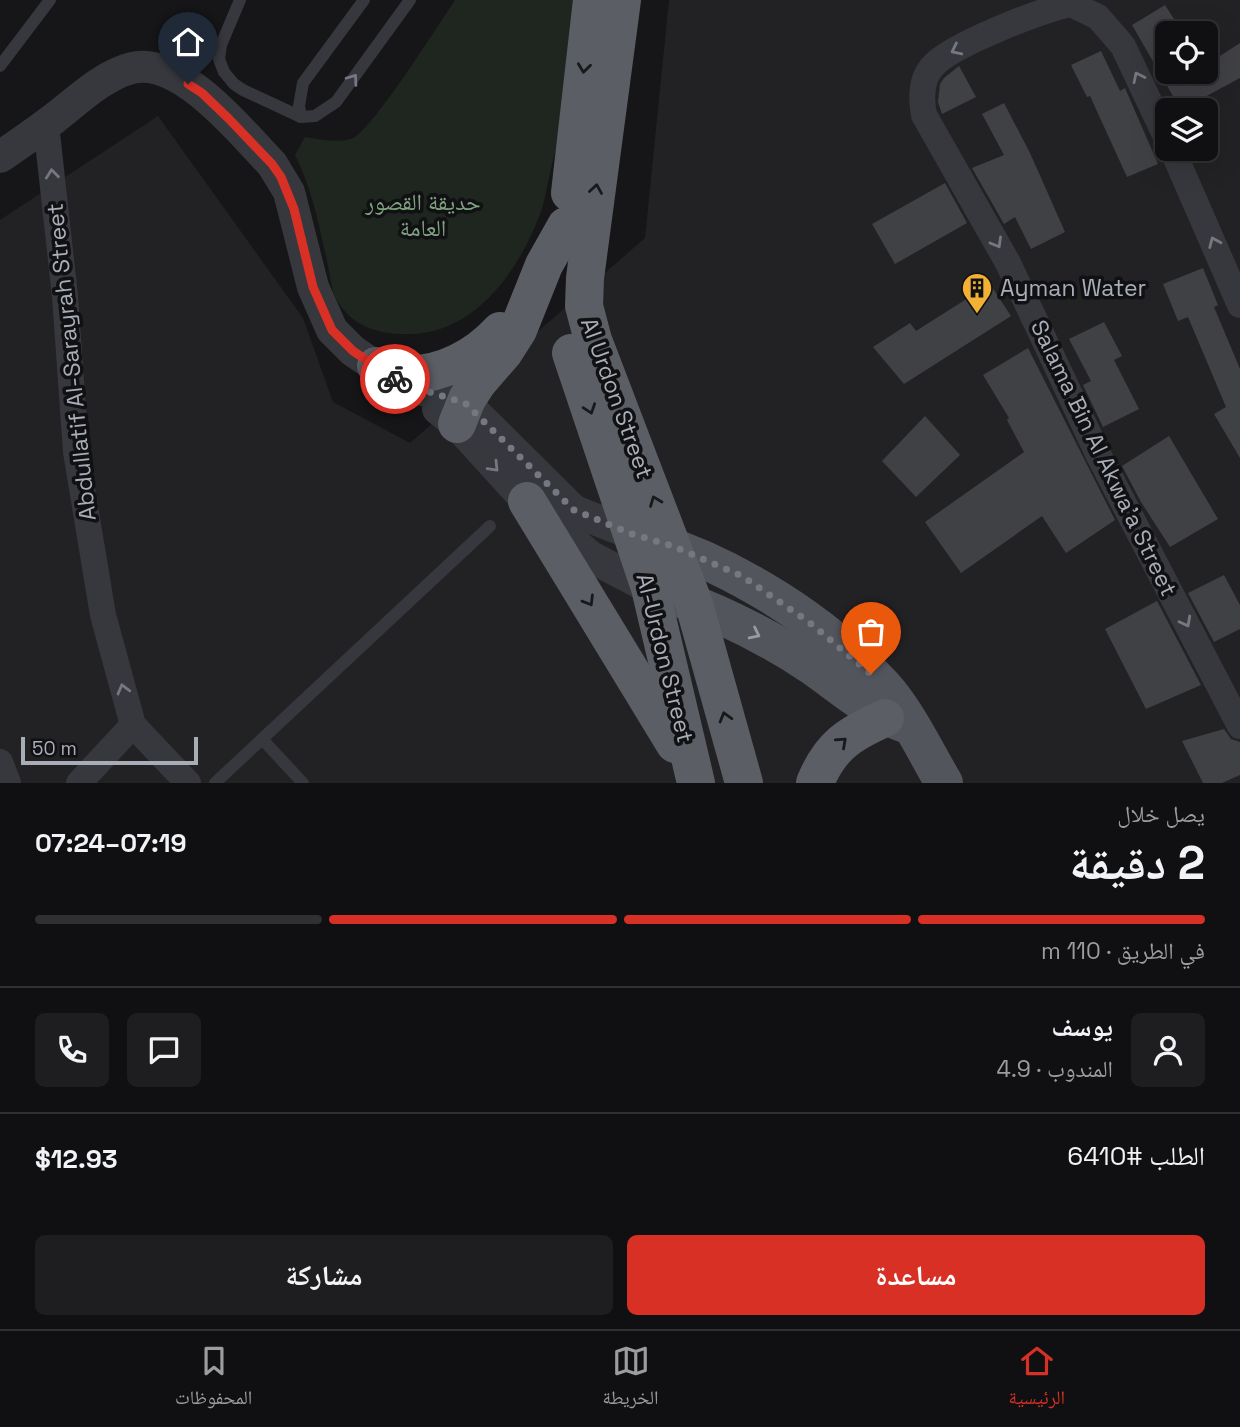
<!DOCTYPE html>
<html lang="ar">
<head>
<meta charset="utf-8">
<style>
  :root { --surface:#101012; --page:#1e1e20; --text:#f1f3f6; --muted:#9c9d9f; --line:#303032; --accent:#d93025 }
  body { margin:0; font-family:"Space Grotesk","Noto Naskh Arabic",sans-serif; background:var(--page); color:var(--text); direction:rtl; height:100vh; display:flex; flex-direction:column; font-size:26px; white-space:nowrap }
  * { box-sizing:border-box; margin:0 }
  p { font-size:23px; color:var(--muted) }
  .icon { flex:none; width:38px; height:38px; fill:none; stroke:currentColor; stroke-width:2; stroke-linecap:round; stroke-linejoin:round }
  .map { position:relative; height:783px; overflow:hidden; direction:ltr }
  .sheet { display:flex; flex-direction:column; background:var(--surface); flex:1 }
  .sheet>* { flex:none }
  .buttons { position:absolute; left:1155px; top:21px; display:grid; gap:14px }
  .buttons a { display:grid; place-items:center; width:63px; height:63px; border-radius:10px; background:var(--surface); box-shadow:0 7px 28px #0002,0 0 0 2px var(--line); font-size:35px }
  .scale { position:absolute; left:21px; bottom:18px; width:177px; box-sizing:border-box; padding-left:7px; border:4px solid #a8adb8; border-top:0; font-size:19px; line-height:24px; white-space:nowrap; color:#a8adb8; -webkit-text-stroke:5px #111113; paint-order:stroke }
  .pin { position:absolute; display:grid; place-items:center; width:60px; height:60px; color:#fff; margin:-72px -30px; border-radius:50% 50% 50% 0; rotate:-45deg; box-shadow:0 0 7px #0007 }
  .pin .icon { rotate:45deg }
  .courier { position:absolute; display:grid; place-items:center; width:70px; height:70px; margin:-35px; border:5px solid #d93025; border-radius:50%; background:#fff; color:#222; box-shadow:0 2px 9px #0007 }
  .summary em { font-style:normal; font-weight:700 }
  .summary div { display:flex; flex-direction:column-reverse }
  .summary { display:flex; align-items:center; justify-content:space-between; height:119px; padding:0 35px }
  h1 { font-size:46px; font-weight:700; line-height:52px }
  .bar { display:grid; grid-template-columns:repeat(4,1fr); gap:10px 7px; align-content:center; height:84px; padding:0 35px }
  .bar i { height:9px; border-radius:5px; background:var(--line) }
  .bar .active { background:var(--accent) }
  .bar p { grid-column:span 4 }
  .line { display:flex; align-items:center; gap:18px; padding:0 35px; border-top:2px solid var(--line) }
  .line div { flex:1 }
  .round { display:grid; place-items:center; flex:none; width:74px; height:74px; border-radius:10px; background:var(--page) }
  .button { display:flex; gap:14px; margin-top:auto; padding:14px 35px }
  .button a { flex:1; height:80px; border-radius:10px; background:var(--accent); color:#fff; font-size:28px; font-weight:700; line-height:80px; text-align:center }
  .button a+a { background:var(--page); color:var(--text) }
  .dock { display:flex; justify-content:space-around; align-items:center; height:98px; border-top:2px solid var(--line); background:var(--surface); font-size:19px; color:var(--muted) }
  .dock a { display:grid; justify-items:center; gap:4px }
  .dock .active { color:var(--accent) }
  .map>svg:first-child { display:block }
  .built { fill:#222225; fill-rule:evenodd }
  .green { fill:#1e261f }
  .building { fill:#404145 }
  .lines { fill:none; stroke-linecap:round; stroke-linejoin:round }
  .service { stroke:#37383d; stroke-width:12 }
  .minor { stroke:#37383d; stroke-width:26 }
  .tertiary { stroke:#37383d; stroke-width:32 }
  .primary { stroke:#53555c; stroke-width:38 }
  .trunk { stroke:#5b5e65; stroke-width:38 }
  .oneway { stroke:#757881 }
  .oneway2 { stroke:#18191b }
  .oneway3 { stroke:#979ba6 }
  .done { stroke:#757880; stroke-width:7; stroke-dasharray:0 12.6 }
  .route { stroke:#d93025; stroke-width:9 }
  .labels { text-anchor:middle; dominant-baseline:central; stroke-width:7; stroke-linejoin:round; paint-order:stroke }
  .park-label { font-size:23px; fill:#7fa381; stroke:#111113 }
  .poi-label { font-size:23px; fill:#a8adb8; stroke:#111113; text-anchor:start }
  .street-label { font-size:23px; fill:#a8adb8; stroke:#111113 }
</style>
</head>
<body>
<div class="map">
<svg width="1240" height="783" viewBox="0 0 1240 783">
  <rect width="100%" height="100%" fill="#161618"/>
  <!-- built -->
  <path class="built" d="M669,0H1240V783H0V220L158,116L303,318L333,402L410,443L645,238ZM1167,33H1206V72H1167ZM1167,110H1206V149H1167Z"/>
  <!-- green -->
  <path class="green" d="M455,0H581C572,58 565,116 550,173C547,186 545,201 540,214C520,269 476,332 412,334C382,335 355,329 338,302C331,292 330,274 327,261C319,225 312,189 295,155L305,137C320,139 338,144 353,138C372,130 439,24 455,0Z"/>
  <!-- building -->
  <g class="building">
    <path d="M1165,5L1183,33H1167V72H1206V65L1240,43V78L1181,110L1132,25Z"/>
    <path d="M1101,51L1120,91L1125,88L1158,164L1127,177L1090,96L1087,97L1071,65Z"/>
    <path d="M959,66L976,97L942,114L938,102L940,84L944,78Z"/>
    <path d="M1004,103L1030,153L1065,232L1031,249L1015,217L1004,224L972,168L1004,155L982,114Z"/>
    <path d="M945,183L967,223L895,264L872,224Z"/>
    <path d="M1203,268L1218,305L1214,307L1240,369V458L1214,414L1226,407L1188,317L1178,321L1163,284Z"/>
    <path d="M990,284L1011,316L904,384L873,347L910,323L916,331Z"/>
    <path d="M1104,322L1122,356L1114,360L1139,409L1103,427L1083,385L1091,381L1069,339Z"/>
    <path d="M1028,348L1115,520L1066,553L1042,516L961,573L925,522L1024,452L1007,420L1009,418L983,375Z"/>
    <path d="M925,416L960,455L916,497L882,461Z"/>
    <path d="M1169,436L1218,519L1170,547L1141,502L1122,466Z"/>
    <path d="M1224,575L1240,605V629L1214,642L1188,593Z"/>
    <path d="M1157,601L1201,685L1146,709L1105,629Z"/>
    <path d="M1224,729L1231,739L1240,742V775L1222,783H1203L1182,741Z"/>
  </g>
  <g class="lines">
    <!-- service -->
    <g class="service">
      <path d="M240,0L221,45L219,59L224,72L234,84L243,90L301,117L315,116L336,102L410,0"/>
      <path d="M0,66L50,0"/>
      <path d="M301,117L299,106L303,83L364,0"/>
      <path d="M262,739L303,783"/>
      <path d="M215,783L490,526"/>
    </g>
    <!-- minor -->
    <g class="minor">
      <path d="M46,124L65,296L76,452L103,615L133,725L188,783"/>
      <path d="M1167,139L1123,46L1098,17L1071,4C1042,10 950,45 932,67C920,81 921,99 924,115L1008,263L1098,454L1240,726"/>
      <path d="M1172,149L1240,305"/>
      <path d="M0,762L8,783"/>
      <path d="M79,783L133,725"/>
    </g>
    <!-- tertiary -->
    <g class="tertiary">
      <path d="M0,157C19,144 38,131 56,117C79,99 104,75 132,68C181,56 242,133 272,164L289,192L313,287L332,330L353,351L396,380L410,386L465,403L574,511L633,534"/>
      <path d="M438,409L457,424L527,501L579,547L591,557L650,588"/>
    </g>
    <!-- primary -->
    <g class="primary">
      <path d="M649,539C735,566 823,621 884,687C908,714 925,751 944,783"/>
      <path d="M671,595C719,613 769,637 812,666C845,689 869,712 908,725"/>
    </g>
    <!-- trunk -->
    <g class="trunk">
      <path d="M622,0L585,278L584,306L593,340L694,604L744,783"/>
      <path d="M570,193L592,0"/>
      <path d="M571,353L650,588L696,783"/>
      <path d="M376,366C386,368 398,373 408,374C443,375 477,356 500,331"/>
      <path d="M457,424L467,399L478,382L504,352L518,330L544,265L566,226"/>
      <path d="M527,501L675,744"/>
      <path d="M815,783C830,746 849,734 885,718"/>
    </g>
  </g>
  <!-- one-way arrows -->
  <defs><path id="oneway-chevron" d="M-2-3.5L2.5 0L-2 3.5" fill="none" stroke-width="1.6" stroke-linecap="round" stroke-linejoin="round" transform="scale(1.75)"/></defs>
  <g class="oneway">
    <use href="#oneway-chevron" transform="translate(956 50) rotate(154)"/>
    <use href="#oneway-chevron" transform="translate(1138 77) rotate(-116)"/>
    <use href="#oneway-chevron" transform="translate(353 79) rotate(-54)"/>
    <use href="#oneway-chevron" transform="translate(52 174) rotate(-96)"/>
    <use href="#oneway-chevron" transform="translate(1214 242) rotate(-113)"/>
    <use href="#oneway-chevron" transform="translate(997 243) rotate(60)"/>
    <use href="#oneway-chevron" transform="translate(494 467) rotate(46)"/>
    <use href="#oneway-chevron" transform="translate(1186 622) rotate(62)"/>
    <use href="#oneway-chevron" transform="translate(123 689) rotate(-105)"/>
  </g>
  <g class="oneway2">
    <use href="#oneway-chevron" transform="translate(584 68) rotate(97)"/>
    <use href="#oneway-chevron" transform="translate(596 189) rotate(-81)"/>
    <use href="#oneway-chevron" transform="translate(590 409) rotate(71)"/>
    <use href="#oneway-chevron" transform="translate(655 501) rotate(-111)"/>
    <use href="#oneway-chevron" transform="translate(589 601) rotate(59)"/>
    <use href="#oneway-chevron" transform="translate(725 717) rotate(-106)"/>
    <use href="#oneway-chevron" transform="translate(842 742) rotate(-42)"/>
  </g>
  <use class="oneway3" href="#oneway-chevron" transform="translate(755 634) rotate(26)"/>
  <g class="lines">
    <!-- done -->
    <path class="done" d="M395,379L410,386L465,403L574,510L632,534L673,546L742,576L809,622L871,674"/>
    <!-- route -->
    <path class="route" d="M188,84L202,93L229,119L272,164L281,177L294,209L313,287L332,330L353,351L395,379"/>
  </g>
  <!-- icons -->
  <defs>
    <g id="building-pin" transform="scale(1.575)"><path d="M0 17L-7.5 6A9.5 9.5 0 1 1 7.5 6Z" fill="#f2b134" stroke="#111113"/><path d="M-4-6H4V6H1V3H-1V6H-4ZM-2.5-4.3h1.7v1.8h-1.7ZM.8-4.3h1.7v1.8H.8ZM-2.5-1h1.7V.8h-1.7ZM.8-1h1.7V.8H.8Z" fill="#111"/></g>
  </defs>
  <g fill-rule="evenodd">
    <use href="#building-pin" x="977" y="288"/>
  </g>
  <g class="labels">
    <!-- park labels -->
    <g class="park-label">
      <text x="423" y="202">حديقة القصور<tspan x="423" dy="26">العامة</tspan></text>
    </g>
    <!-- poi labels -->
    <g class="poi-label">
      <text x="1000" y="288">Ayman Water</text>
    </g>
    <!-- street labels -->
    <g class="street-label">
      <text transform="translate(71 362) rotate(-96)">Abdullatif Al-Sarayrah Street</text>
      <text transform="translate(617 398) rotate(70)">Al Urdon Street</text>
      <text transform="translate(1104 458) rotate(64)">Salama Bin Al Akwa'a Street</text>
      <text transform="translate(665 658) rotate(76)">Al-Urdon Street</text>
    </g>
  </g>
</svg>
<div class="buttons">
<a><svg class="icon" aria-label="locate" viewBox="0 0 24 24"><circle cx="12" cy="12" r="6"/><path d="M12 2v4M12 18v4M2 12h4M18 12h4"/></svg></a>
<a><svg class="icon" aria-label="layers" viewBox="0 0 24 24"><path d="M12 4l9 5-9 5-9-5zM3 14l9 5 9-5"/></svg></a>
</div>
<div class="scale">50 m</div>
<div class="pin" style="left:871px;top:674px;background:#ea580c"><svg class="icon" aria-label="bag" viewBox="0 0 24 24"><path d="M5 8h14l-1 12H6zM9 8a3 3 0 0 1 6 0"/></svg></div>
<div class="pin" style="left:188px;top:84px;background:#1f2937"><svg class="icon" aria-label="home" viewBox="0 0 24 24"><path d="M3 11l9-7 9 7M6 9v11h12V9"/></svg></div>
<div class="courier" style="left:395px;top:379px"><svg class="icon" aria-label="bike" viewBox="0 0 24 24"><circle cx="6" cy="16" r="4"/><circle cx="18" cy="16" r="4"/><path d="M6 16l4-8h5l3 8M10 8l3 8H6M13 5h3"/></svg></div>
</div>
<section class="sheet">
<div class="summary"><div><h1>2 دقيقة</h1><p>يصل خلال</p></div><em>07:19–07:24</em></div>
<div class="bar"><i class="active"></i><i class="active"></i><i class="active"></i><i></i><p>في الطريق · 110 m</p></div>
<div class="line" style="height:126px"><a class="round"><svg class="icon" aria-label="person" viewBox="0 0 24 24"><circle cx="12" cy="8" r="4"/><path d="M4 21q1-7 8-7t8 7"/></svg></a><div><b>يوسف</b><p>المندوب · 4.9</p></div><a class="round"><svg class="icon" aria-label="chat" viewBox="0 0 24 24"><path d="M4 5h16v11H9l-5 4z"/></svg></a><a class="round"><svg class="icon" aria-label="phone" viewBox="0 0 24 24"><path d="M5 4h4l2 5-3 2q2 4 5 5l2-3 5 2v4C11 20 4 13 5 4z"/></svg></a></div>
<div class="line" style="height:91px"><div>الطلب #6410</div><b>$12.93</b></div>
<div class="button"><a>مساعدة</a><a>مشاركة</a></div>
</section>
<nav class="dock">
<a class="active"><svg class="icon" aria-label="home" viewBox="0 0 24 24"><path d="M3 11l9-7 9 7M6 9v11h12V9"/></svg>الرئيسية</a>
<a><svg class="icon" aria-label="map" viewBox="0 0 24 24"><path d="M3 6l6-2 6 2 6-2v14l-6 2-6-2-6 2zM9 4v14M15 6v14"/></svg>الخريطة</a>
<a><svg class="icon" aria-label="saved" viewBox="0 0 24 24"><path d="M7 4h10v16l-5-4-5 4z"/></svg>المحفوظات</a>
</nav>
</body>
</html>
